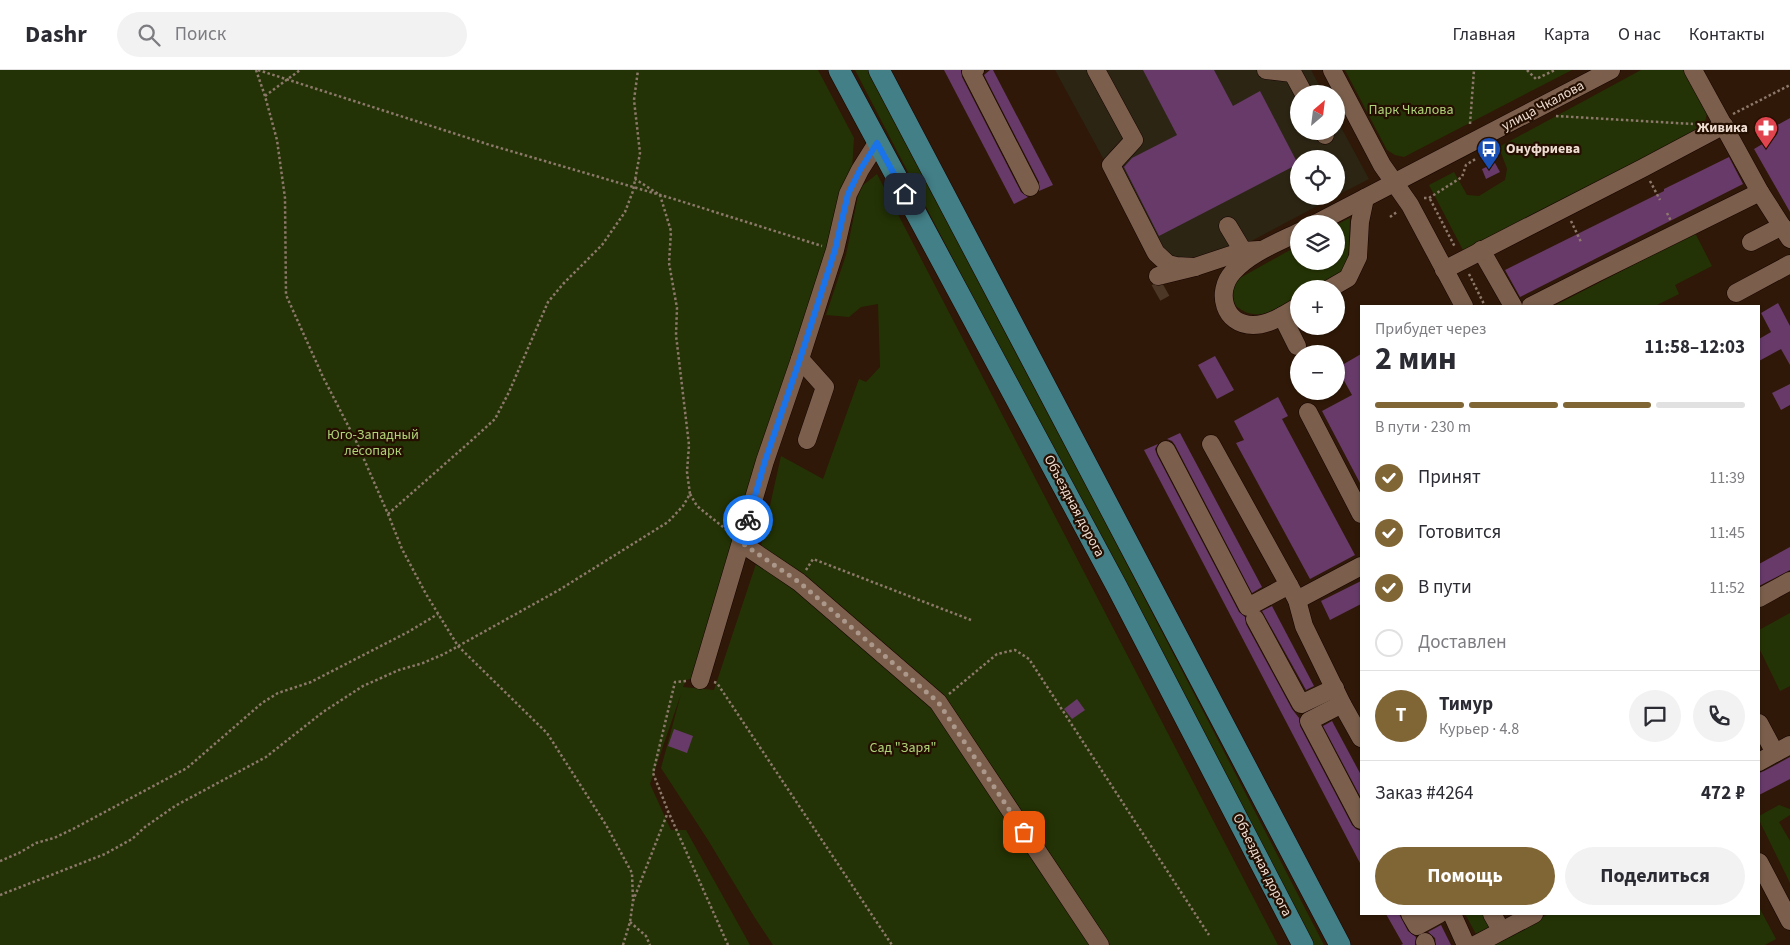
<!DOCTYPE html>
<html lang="ru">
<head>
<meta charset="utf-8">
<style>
  :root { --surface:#fff; --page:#f2f2f3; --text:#2b2b33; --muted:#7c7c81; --line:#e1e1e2; --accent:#806535 }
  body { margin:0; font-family:"Source Sans 3",sans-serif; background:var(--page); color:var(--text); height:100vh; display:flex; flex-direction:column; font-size:19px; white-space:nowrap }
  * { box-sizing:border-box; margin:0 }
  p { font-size:16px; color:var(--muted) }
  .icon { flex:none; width:28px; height:28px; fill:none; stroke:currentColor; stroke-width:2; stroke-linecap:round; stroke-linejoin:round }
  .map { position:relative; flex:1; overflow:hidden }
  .drawer { position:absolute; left:1360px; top:235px; width:400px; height:610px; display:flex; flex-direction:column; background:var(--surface); border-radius:0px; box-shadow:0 1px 4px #0004 }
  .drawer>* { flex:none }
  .needle { width:32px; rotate:28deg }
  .controls { position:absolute; left:1290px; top:15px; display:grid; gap:10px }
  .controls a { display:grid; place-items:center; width:55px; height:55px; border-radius:50%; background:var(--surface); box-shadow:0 1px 4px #0004; font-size:25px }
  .pin { position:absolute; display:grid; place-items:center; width:42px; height:42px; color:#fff; margin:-21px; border-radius:10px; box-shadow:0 2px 8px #0006 }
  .courier { position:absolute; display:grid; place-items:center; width:50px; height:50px; margin:-25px; border:4px solid #1a73e8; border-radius:50%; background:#fff; color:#222; box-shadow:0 1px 6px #0007 }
  .summary em { font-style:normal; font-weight:700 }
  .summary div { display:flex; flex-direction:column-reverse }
  .summary { display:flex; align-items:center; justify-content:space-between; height:85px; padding:0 15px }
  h1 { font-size:32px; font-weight:700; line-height:38px }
  .bar { display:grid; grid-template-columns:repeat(4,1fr); gap:8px 5px; align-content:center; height:60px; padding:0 15px }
  .bar i { height:6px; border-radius:4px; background:var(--line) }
  .bar .on { background:var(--accent) }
  .bar p { grid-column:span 4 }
  .line { display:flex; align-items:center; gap:12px; padding:0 15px; border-top:1px solid var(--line) }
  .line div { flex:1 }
  .round { display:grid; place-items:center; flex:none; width:52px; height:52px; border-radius:26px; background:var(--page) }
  ol { padding:0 15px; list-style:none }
  li { display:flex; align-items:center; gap:15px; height:55px }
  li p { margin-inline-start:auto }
  li .icon { padding:5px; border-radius:50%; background:var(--accent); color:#fff; stroke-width:4 }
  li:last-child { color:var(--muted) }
  li i { width:28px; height:28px; border:2px solid var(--line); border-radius:50% }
  .button { display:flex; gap:10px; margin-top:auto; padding:10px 15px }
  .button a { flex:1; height:58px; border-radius:30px; background:var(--accent); color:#fff; font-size:20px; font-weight:700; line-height:58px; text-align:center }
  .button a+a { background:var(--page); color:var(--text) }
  header { display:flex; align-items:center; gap:30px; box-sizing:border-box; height:70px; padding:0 25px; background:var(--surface); border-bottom:1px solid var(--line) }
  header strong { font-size:24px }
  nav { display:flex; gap:28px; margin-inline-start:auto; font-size:18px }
  .search { width:350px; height:45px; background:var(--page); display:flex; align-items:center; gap:12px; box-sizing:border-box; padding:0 18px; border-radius:28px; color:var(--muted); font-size:19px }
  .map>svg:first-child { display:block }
  .commercial { fill:#2c2514 }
  .green { fill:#243305 }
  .building { fill:#673a6a }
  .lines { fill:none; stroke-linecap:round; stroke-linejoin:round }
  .minor-tunnel { stroke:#4c3625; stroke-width:18; stroke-dasharray:18 9; stroke-linecap:butt }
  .minor-casing { stroke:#160300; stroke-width:19 }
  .major-casing { stroke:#160300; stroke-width:22 }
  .path { stroke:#8d796b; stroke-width:2.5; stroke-dasharray:2.5 2.5; stroke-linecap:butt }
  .minor { stroke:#7b5f4c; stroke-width:18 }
  .major { stroke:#437f87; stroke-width:21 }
  .done { stroke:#ab988b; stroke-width:5; stroke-dasharray:0 9 }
  .route { stroke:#1a73e8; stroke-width:6 }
  .labels { text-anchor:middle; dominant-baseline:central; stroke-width:4.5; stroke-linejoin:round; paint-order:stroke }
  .street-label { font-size:14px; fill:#eeddd2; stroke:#250f01 }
  .park-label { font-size:14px; fill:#afd378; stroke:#250f01 }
  .poi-label { font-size:14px; font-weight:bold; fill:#eeddd2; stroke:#250f01; text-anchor:end }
</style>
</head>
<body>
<header>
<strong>Dashr</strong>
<div class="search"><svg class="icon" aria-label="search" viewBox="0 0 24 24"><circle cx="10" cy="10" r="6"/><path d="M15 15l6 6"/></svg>Поиск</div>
<nav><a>Главная</a><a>Карта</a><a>О нас</a><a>Контакты</a></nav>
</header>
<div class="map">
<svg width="1790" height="875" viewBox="0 0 1790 875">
  <rect width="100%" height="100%" fill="#2f1807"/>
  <!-- commercial -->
  <path class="commercial" d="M1055,0H1311L1324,24H1299V61H1336V48L1369,109L1336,126V89H1299V126H1336L1242,176L1187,193L1152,178Z"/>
  <!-- green -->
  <g class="green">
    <path d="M0,0H818L854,68L852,100L705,606L686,610L683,617L714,620L759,485L781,386L823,409L859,309L866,312L880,297L878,234L861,237L849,247L826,245L846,185L858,126L862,116L877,104L1278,875H773L755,848L708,770L661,698L681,624L650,714L671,760H686L750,875H0Z"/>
    <path d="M855,0H871L1324,875H1309Z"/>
    <path d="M1345,0H1572L1404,87L1395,85L1387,80Z"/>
    <path d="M1641,0H1684L1707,43L1703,60L1464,182L1429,115L1454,102L1467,125L1479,126L1505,110L1507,99L1499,77Z"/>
    <path d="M1350,148L1348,191L1343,202L1312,219H1299V226C1277,237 1259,255 1236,236C1231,226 1232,217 1240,208L1299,175V191H1336V155Z"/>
    <path d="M1695,163L1712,196L1675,215L1679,224L1655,236H1554Z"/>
    <path d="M1790,543V616L1780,621L1759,578V560Z"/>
    <path d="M1779,735L1790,739V745L1779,752L1790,771V813L1759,750V746Z"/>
    <path d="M1759,837L1776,869L1765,875H1496L1494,872L1549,844H1759Z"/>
    <path d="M1465,844H1486L1493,855L1476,864Z"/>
  </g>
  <!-- building -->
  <g class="building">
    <path d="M944,0H961L962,7L1021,122L1028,127L1014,134Z"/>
    <path d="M990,0H993L1053,115L1039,121V112L984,5Z"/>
    <path d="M1143,0H1214L1233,36L1260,21L1298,94L1159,166L1124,97L1132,88L1177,65Z"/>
    <path d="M1790,48V142L1754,79L1776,66L1772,58Z"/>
    <path d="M1729,87L1743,114L1520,227L1505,200L1664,121V119Z"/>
    <path d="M1495,93L1500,102L1486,109L1482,99Z"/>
    <path d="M1778,233L1790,256V295L1781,279L1759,291V269L1771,262L1761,243Z"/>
    <path d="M1361,284V415L1322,341L1352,325L1337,298Z"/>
    <path d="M1215,286L1234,320L1217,329L1198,295Z"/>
    <path d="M1790,314V335L1781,340L1772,323Z"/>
    <path d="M1278,327L1288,346L1282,349L1355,485L1310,509L1236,373L1244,370L1234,351Z"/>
    <path d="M1180,363L1262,517L1252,523L1175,375L1172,371L1167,369Z"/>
    <path d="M1158,374L1155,379L1157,385L1239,542L1245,547L1246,554L1292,639L1299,648L1300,656L1352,755L1356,759L1361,761V795L1144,380Z"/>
    <path d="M1790,477V500L1759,516V494Z"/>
    <path d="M1361,511V534L1330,550L1321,531Z"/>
    <path d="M1272,536L1314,616L1306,620L1262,541Z"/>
    <path d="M1077,629L1085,640L1072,649L1064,639Z"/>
    <path d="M1332,651L1361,705V728L1323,656Z"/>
    <path d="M674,659L693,666L687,683L668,676Z"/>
    <path d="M1790,687V709L1759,725V703L1764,701Z"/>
    <path d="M1386,844H1399L1408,861L1416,867L1415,875H1401L1403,874Z"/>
    <path d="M1441,855L1451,875H1436L1435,868L1428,862Z"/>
  </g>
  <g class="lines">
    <!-- minor-tunnel -->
    <path class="minor-tunnel" d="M1156,223L1165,218"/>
    <!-- minor casing -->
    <g class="minor-casing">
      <g id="minor">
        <path d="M975,0L971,2L1030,117"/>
        <path d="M1096,0L1134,70L1111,95L1156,183L1168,194L1176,196L1195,197"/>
        <path d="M1266,0L1292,3"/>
        <path d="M1291,0L1304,24"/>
        <path d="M1332,0L1382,95L1410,135L1464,236"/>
        <path d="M1693,0L1760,122L1790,169"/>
        <path d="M1323,61L1325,65"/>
        <path d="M1315,154L1611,0"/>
        <path d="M1228,156L1243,181"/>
        <path d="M1299,162C1277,173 1250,183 1233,202C1215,222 1224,255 1253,255C1270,255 1285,244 1299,236"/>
        <path d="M1751,172L1782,156"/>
        <path d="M1481,180L1513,236"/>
        <path d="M1444,200L1643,98L1724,55"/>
        <path d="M1158,206L1195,197L1243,181L1259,180"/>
        <path d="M1329,219L1348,208L1358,187L1360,152L1365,128"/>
        <path d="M1736,223L1790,194"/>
        <path d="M1531,236L1596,203L1760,122"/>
        <path d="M1282,246L1297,276"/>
        <path d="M1308,342L1361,444"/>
        <path d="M807,370L825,317L800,289L835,180L848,124L860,100L877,73"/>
        <path d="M1211,374L1289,515L1297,530L1304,556L1342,634L1361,668"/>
        <path d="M1166,380L1248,537L1289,515"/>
        <path d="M741,473L799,512L938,632L1100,875"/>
        <path d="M1759,528L1790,511"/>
        <path d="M1297,530L1361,496"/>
        <path d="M1255,549L1301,634L1335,618"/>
        <path d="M700,610L765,391L800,289"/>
        <path d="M1342,634L1309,651L1361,750"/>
        <path d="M1759,653L1775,683L1790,675"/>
        <path d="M1759,692L1775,683"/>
        <path d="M1759,792L1790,851"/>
        <path d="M1410,844L1417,856L1439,844"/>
        <path d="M1452,844L1466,875"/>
        <path d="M1492,844L1501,860"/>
        <path d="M1425,872L1426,875"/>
        <path d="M1475,875L1534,844"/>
      </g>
    </g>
    <!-- major casing -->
    <g class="major-casing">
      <g id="major">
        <path d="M839,0L1117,517L1303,875"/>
        <path d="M879,0L1340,875"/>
      </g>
    </g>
    <!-- path -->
    <g class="path">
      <path d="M256,0L265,26L277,70L285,128L286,225L323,307L356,371L388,444L402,479L426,524L458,576L547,663L606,755L632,803L633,831"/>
      <path d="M258,0L490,75L674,129L822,176"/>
      <path d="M1527,0L1536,9L1555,0"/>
      <path d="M265,26L300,0"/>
      <path d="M1733,44L1790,15"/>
      <path d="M1556,46L1693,54"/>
      <path d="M1470,54L1474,0"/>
      <path d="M1650,111L1660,130"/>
      <path d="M1424,128H1429L1462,107L1466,95L1477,88"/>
      <path d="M1430,129L1455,177"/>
      <path d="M1667,143L1671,151"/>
      <path d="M1390,147L1397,142"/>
      <path d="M1571,151L1581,172"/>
      <path d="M1469,204L1485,236"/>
      <path d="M690,424L697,436L728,461"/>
      <path d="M388,444L472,370L495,349L509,322L548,232L563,214L602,175L625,142L633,121L640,83L634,30L638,0"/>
      <path d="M806,500L813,489L971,550"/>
      <path d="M686,611L675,612L653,703L668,741L728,875"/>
      <path d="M714,612L717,613L892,875"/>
      <path d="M949,624L997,584L1015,580L1029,589L1209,865"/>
      <path d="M0,791L19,783L36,773L54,768L73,759L187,698L262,633L278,623L311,612L408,562L438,544"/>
      <path d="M0,825L105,784L132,769L145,757L175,736L266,687L323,642L363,616L399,600L423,593L444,584L559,520L668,452L683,436L690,424L687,402L689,375L676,265L677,238L669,193L671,161L660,125L635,109"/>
      <path d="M630,852L646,866L650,875"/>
      <path d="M623,875L630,852L633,831L668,742"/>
    </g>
    <!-- minor -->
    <use href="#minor" class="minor"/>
    <!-- major -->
    <use href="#major" class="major"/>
  </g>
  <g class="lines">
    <!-- done -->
    <path class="done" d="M748,450L742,473L799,512L938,632L1024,762"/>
    <!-- route -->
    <path class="route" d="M748,450L765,391L800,289L835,180L848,124L860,100L877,73L905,124"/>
  </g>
  <!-- icons -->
  <defs>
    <g id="pharmacy-pin" transform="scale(1.25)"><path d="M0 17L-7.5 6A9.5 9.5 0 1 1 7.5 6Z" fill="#e0444e" stroke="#250f01"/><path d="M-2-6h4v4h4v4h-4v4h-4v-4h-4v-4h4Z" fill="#fff"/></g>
    <g id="bus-pin" transform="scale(1.25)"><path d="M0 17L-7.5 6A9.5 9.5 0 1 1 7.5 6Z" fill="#1a4fb4" stroke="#250f01"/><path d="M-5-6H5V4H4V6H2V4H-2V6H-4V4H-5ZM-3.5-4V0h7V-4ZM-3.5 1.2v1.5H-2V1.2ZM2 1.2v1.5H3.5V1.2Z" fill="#fff"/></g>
  </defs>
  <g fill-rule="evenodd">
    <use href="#pharmacy-pin" x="1766" y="58"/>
    <use href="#bus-pin" x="1489" y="79"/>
  </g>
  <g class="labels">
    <!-- street labels -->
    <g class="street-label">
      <text transform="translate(1543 36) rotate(-28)">улица Чкалова</text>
      <text transform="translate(1074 436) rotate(62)">Объездная дорога</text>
      <text transform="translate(1262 795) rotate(63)">Объездная дорога</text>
    </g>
    <!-- park labels -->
    <g class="park-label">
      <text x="1411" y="40">Парк Чкалова</text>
      <text x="373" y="365">Юго-Западный<tspan x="373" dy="16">лесопарк</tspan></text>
      <text x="903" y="678">Сад "Заря"</text>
    </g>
    <!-- poi labels -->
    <g class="poi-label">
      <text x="1748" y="58">Живика</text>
      <text x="1506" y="79" text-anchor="start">Онуфриева</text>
    </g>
  </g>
</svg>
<div class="controls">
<a><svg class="needle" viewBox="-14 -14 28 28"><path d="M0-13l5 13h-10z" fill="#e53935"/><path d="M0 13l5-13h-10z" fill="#7c7c81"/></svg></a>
<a><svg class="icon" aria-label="locate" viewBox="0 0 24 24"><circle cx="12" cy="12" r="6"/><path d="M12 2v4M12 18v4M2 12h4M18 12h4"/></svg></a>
<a><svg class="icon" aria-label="layers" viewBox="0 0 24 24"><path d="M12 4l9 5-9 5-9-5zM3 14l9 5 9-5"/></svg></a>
<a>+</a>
<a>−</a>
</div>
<div class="pin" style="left:1024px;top:762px;background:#ea580c"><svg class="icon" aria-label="bag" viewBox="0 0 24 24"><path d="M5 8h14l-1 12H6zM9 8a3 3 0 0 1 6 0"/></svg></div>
<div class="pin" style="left:905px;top:124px;background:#1f2937"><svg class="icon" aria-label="home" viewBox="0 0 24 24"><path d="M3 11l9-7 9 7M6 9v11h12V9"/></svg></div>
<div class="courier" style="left:748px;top:450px"><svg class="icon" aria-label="bike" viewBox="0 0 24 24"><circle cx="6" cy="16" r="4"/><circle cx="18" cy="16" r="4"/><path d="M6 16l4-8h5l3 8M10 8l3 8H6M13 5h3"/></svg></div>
<section class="drawer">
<div class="summary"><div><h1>2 мин</h1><p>Прибудет через</p></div><em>11:58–12:03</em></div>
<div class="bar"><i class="on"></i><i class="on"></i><i class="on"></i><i></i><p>В пути · 230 m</p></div>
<ol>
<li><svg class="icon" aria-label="check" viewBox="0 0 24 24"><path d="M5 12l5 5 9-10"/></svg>Принят<p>11:39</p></li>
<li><svg class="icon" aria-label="check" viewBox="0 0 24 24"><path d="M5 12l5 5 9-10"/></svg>Готовится<p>11:45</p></li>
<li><svg class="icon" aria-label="check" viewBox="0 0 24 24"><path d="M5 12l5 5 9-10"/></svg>В пути<p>11:52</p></li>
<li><i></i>Доставлен</li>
</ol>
<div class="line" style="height:90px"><b class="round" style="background:var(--accent);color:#fff">Т</b><div><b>Тимур</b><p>Курьер · 4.8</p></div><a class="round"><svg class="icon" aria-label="chat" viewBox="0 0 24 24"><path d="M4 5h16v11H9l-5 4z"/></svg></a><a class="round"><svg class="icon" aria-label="phone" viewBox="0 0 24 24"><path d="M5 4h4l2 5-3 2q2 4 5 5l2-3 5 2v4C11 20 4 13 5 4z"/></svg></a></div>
<div class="line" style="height:65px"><div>Заказ #4264</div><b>472 ₽</b></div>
<div class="button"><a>Помощь</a><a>Поделиться</a></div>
</section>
</div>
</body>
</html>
